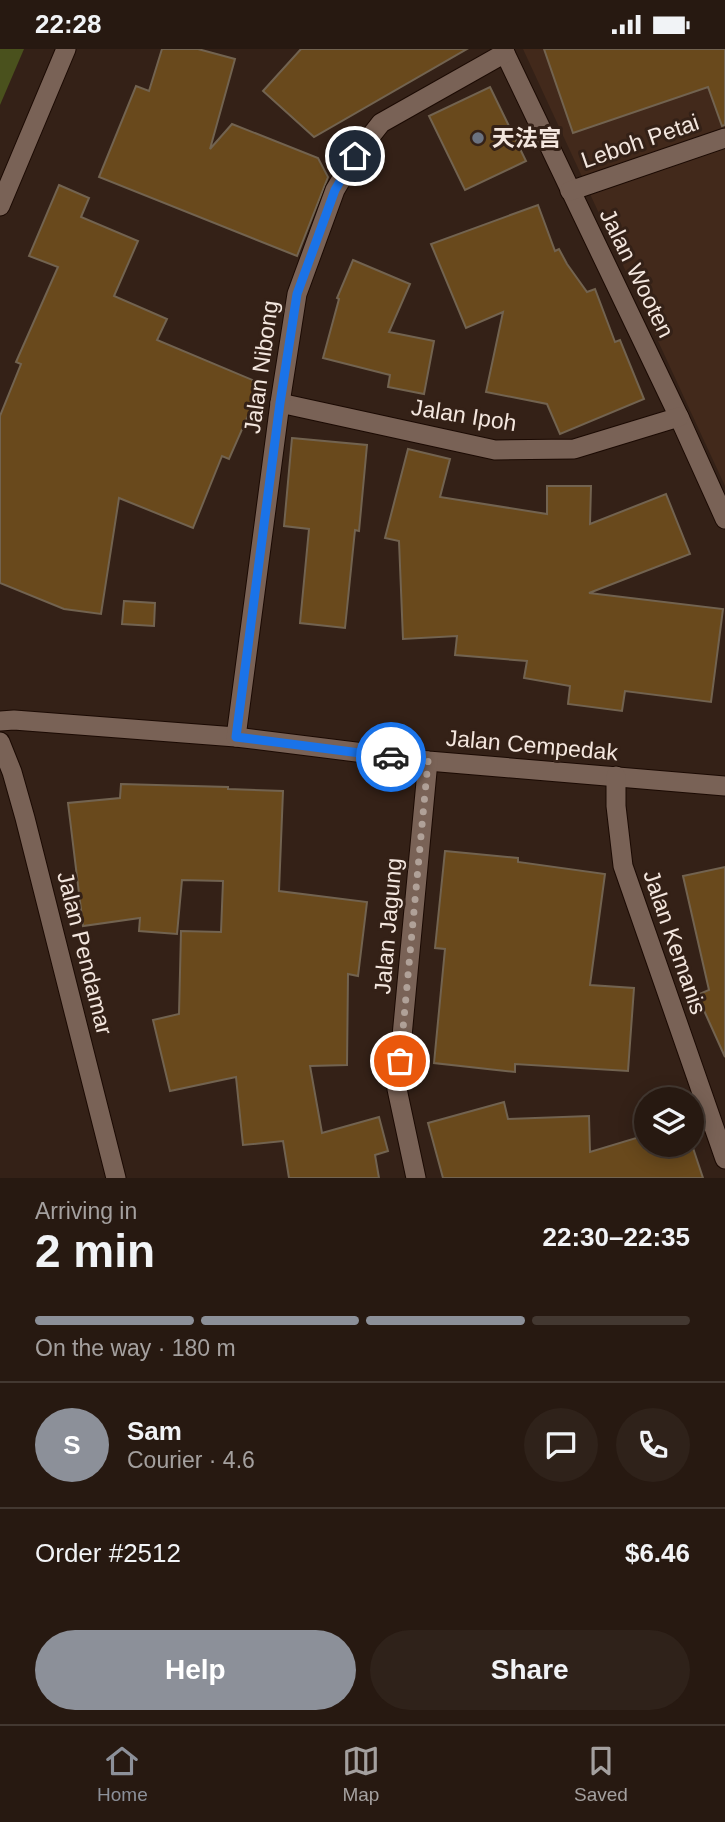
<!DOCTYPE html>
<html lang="en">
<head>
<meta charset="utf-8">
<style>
  :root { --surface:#271911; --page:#2f221a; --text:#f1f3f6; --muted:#a4a09f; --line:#433831; --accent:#8c9099 }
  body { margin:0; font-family:Helvetica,"Noto Sans SC",sans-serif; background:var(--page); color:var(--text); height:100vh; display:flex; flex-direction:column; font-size:26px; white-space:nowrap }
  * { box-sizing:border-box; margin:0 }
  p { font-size:23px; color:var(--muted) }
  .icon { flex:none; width:38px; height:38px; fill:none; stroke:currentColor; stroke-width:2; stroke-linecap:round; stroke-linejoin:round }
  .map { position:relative; height:1129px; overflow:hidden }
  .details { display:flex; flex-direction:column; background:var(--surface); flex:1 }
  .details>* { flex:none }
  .buttons { position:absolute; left:634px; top:1038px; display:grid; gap:14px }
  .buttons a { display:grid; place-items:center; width:70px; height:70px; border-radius:50%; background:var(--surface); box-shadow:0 4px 18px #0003,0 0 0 2px var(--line); font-size:35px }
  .pin { position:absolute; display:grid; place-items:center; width:60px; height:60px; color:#fff; margin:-30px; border:4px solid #fff; border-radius:50%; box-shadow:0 2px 7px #0007 }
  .courier { position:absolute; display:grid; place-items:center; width:70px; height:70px; margin:-35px; border:5px solid #1a73e8; border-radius:50%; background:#fff; color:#222; box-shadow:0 2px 9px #0007 }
  .overview em { font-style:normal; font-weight:700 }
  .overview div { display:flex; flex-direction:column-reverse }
  .overview { display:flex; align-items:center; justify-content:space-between; height:119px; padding:0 35px }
  h1 { font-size:46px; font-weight:700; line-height:52px }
  .bar { display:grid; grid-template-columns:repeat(4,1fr); gap:10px 7px; align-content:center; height:84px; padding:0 35px }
  .bar i { height:9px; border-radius:5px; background:var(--line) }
  .bar .active { background:var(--accent) }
  .bar p { grid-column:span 4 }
  .line { display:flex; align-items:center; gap:18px; padding:0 35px; border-top:2px solid var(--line) }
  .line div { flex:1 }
  .round { display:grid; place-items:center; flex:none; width:74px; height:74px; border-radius:37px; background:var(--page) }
  .action { display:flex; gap:14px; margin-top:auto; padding:14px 35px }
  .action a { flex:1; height:80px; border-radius:42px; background:var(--accent); color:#fff; font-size:28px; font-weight:700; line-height:80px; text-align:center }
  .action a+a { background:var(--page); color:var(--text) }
  .status { display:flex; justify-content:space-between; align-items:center; height:49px; padding:0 35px; background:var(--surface); direction:ltr }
  .status svg { height:19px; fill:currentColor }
  .dock { display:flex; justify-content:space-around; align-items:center; height:98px; border-top:2px solid var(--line); background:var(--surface); font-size:19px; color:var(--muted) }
  .dock a { display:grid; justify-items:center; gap:4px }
  .dock .active { color:var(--accent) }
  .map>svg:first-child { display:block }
  .built { fill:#42291b }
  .green { fill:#4a511d }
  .building { fill:#69491c; stroke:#726350; stroke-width:2 }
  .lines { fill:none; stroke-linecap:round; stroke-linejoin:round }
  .minor-casing { stroke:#1b0a03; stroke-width:21 }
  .tertiary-casing { stroke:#1b0a03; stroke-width:21 }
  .minor { stroke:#796256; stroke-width:19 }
  .tertiary { stroke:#796256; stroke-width:19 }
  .done { stroke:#b0a198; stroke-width:7; stroke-dasharray:0 12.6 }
  .route { stroke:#1a73e8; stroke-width:9 }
  .worship-dot { fill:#6b7280; stroke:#342117; stroke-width:2.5 }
  .labels { text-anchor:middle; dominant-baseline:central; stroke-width:6; stroke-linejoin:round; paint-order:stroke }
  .poi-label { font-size:23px; font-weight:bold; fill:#f3e6de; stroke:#342117; text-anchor:start }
  .street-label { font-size:23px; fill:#f3e6de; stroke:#342117 }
</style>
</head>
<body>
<div class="status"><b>22:28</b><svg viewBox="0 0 49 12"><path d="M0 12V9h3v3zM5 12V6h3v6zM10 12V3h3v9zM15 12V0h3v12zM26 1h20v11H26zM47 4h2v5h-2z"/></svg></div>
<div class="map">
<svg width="725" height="1129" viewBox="0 0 725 1129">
  <rect width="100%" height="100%" fill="#342117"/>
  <!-- built -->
  <path class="built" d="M523,0H725V437Z"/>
  <!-- green -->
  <path class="green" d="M0,0H24L0,56Z"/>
  <!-- building -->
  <g class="building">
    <path d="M162,0H198L235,10L210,100L232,75L318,109L328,128L297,207L99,128L136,37L149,42Z"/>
    <path d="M301,0H467L314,88L263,42Z"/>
    <path d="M544,0H725V76L722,77L708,38L573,84Z"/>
    <path d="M490,38L526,112L465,141L429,67Z"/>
    <path d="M59,136L89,149L81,168L138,192L114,247L167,270L157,291L262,335L229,410L222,407L193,479L119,449L101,565L64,560L0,534V367L21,315L16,313L58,218L29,207Z"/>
    <path d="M538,156L555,202L559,200L567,215L587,243L595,240L615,293L620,291L644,350L560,385L547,355L486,343L503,263L466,279L431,195Z"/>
    <path d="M353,211L410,235L389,283L434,292L424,345L388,338L390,326L323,309L339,250L337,249Z"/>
    <path d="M292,389L367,396L359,482L355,481L345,579L300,574L309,480L284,477Z"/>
    <path d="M408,400L450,410L440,448L547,465V437H591L590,475L666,445L690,505L589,544L723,560L711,653L625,642L622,662L568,655L570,637L524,629L527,612L455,606L457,587L403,590L399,492L385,489Z"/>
    <path d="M124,552L155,554L154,577L122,575Z"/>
    <path d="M121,735L228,738V740L283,742L279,842L367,853L358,927L348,925L347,1016L310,1017L322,1084L379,1068L388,1102L375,1106L379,1129H289L283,1092L243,1096L236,1028L170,1042L153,971L179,965L181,882L221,883L223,832L182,831L177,885L139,882L140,869L83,877L68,754L120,749Z"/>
    <path d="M445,802L518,809V813L605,825L590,936L634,939L628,1022L515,1015V1023L434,1014L445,900L435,899Z"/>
    <path d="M725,818V1008L697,946L709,941L683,827Z"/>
    <path d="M504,1053L508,1070L589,1067L590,1103L646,1086V1096H692L703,1129H443L428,1074Z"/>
  </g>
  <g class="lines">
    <!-- minor casing -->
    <g class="minor-casing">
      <g id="minor">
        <path d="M503,0L679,368L725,470"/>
        <path d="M570,142L725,89"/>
        <path d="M280,354L495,401L574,400L679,368"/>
        <path d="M0,672L14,671L236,688L428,712L725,737"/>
        <path d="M236,688L280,354L297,245L335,141L355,107L381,74L505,4"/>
        <path d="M0,693L12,723L25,769L116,1129"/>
        <path d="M616,727V757L623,817L725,1110"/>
        <path d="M416,1129L397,1040L428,712"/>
      </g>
    </g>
    <!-- tertiary casing -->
    <g class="tertiary-casing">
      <path id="tertiary" d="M0,157L66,0"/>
    </g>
    <!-- minor -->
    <use href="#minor" class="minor"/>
    <!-- tertiary -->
    <use href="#tertiary" class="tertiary"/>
  </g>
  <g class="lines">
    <!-- done -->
    <path class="done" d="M391,708L428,712L400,1012"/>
    <!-- route -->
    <path class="route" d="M355,107L335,141L297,245L280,354L236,688L391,708"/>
  </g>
  <!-- markers -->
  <circle class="worship-dot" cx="478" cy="89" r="7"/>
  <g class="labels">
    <!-- poi labels -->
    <g class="poi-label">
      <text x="492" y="89">天法宫</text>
    </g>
    <!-- street labels -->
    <g class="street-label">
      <text transform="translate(640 92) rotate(-19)">Leboh Petai</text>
      <text transform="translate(637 224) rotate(64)">Jalan Wooten</text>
      <text transform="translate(261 318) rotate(-82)">Jalan Nibong</text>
      <text transform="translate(464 366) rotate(9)">Jalan Ipoh</text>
      <text transform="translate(532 696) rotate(5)">Jalan Cempedak</text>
      <text transform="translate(388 877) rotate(-85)">Jalan Jagung</text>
      <text transform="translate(675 893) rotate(71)">Jalan Kemanis</text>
      <text transform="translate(85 904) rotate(76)">Jalan Pendamar</text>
    </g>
  </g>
</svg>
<div class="buttons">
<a><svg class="icon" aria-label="layers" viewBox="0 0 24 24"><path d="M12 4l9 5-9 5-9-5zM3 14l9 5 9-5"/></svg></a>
</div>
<div class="pin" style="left:400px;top:1012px;background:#ea580c"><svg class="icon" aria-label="bag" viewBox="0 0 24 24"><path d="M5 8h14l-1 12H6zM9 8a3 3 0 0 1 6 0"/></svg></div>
<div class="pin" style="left:355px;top:107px;background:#1f2937"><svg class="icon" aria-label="home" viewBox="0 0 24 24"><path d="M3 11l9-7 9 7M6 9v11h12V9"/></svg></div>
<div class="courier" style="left:391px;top:708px"><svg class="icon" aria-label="car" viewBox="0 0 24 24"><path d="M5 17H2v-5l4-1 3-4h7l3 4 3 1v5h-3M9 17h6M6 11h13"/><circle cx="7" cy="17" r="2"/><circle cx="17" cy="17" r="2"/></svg></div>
</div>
<section class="details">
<div class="overview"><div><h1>2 min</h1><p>Arriving in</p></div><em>22:30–22:35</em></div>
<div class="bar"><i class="active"></i><i class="active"></i><i class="active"></i><i></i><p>On the way · 180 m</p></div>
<div class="line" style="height:126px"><b class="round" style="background:var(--accent);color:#fff">S</b><div><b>Sam</b><p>Courier · 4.6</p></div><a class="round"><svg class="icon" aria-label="chat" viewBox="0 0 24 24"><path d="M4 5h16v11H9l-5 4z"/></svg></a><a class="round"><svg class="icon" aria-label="phone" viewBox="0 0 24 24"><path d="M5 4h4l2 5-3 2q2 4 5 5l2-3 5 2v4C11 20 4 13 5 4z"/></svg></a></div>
<div class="line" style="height:91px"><div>Order #2512</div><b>$6.46</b></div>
<div class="action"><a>Help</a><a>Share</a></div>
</section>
<nav class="dock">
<a class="active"><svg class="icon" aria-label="home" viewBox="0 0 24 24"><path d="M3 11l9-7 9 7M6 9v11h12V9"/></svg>Home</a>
<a><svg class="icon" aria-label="map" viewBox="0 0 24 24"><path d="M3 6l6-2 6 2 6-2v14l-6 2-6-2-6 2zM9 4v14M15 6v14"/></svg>Map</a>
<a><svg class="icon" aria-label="saved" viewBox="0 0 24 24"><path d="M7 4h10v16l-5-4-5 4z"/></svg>Saved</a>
</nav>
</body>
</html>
